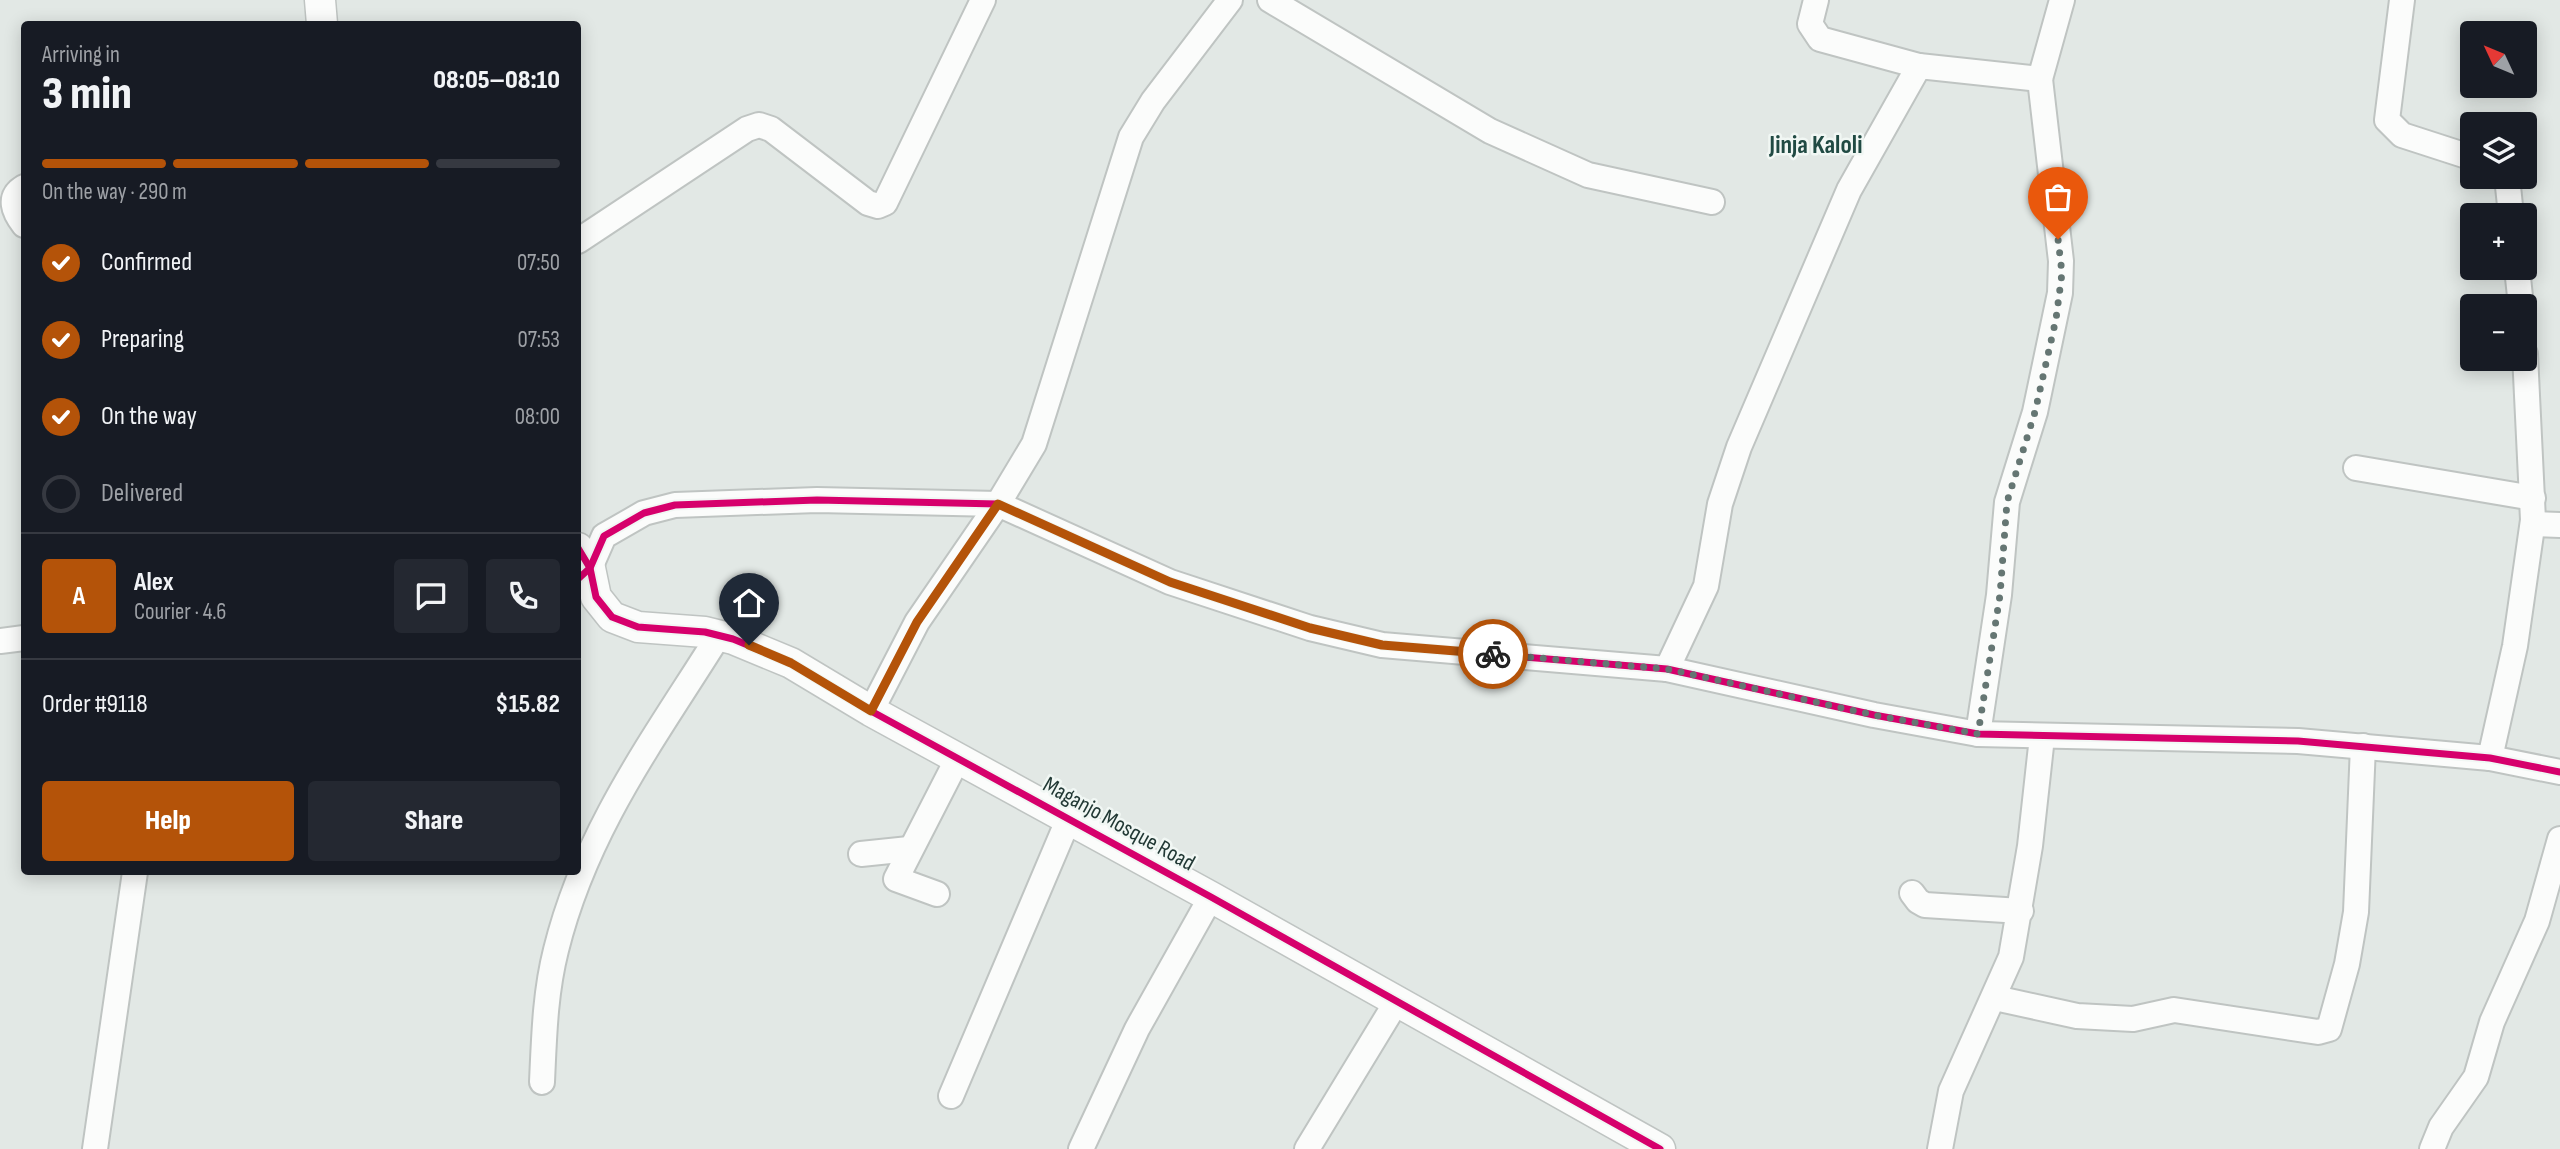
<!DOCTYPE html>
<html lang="en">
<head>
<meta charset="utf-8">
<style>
  :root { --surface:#171b24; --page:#242831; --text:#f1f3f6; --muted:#9ea1a6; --line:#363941; --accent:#b45309 }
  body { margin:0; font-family:"Sofia Sans Condensed",sans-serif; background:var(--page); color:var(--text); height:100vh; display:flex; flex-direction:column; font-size:26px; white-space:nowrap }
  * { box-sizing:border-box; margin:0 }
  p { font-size:23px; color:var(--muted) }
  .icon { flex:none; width:38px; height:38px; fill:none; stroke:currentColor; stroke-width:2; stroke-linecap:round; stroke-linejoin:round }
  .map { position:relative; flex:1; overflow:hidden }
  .details { position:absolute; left:21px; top:21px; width:560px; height:854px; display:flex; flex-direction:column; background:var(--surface); border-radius:7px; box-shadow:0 4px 18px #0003 }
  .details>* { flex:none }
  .needle { width:46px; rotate:314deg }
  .tools { position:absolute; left:2460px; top:21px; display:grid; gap:14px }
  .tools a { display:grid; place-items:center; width:77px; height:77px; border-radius:7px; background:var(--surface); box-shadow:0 4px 18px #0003; font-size:35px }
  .pin { position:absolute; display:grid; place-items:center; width:60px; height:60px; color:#fff; margin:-72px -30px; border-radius:50% 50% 50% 0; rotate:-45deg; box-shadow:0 0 7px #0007 }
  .pin .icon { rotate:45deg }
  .courier { position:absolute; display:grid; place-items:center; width:70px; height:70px; margin:-35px; border:5px solid #b45309; border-radius:50%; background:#fff; color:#222; box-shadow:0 2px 9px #0007 }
  .head em { font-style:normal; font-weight:800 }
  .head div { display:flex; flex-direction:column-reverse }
  .head { display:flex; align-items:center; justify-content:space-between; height:119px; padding:0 21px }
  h1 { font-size:46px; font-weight:800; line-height:52px }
  .bar { display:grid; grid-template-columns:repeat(4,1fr); gap:10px 7px; align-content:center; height:84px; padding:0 21px }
  .bar i { height:9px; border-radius:5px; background:var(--line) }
  .bar .active { background:var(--accent) }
  .bar p { grid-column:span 4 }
  .line { display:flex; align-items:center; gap:18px; padding:0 21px; border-top:2px solid var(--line) }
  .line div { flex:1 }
  .round { display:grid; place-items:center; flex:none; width:74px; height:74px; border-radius:7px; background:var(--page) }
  ol { padding:0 21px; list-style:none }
  li { display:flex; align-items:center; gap:21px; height:77px }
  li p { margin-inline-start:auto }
  li .icon { padding:7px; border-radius:50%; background:var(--accent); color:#fff; stroke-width:4 }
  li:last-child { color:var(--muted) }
  li i { width:38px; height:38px; border:4px solid var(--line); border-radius:50% }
  .primary-button { display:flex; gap:14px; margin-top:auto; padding:14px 21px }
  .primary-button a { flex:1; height:80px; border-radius:7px; background:var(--accent); color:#fff; font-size:28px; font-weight:800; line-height:80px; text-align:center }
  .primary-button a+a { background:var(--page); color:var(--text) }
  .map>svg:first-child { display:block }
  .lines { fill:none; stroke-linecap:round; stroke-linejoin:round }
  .minor-casing { stroke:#bfc4c2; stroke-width:28 }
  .tertiary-casing { stroke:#bfc4c2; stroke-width:33 }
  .minor { stroke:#fbfcfb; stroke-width:24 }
  .tertiary { stroke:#fbfcfb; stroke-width:30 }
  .cycleway-casing { stroke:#f1f7f4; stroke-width:11 }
  .cycleway { stroke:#d6006c; stroke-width:7 }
  .done { stroke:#657673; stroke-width:7; stroke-dasharray:0 12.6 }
  .route { stroke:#b45309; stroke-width:9 }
  .labels { text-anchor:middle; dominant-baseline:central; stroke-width:5; stroke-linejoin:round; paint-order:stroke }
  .street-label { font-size:23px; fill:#223935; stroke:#f1f7f4 }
  .quarter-label { font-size:26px; font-weight:bold; fill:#204a43; stroke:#f1f7f4 }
</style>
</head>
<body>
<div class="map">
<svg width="2560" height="1149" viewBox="0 0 2560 1149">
  <rect width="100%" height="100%" fill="#e2e8e5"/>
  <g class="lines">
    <!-- minor casing -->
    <g class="minor-casing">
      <g id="minor">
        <path d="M1270,0L1490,131L1588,175L1712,202"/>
        <path d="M1816,0L1810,24L1820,39L1919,66"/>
        <path d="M2402,0L2387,120L2402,135L2473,158"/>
        <path d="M2507,177L2511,215"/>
        <path d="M24,187C7,197 14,212 24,225"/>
        <path d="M578,241L747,129L759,125L771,129L868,203L878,206L885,203L983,0"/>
        <path d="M2517,268L2521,306"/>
        <path d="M2356,468L2533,498"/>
        <path d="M2533,524L2560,525"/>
        <path d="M581,576L590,568L604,536L644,513L675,505L817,500L998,504L1170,582L1310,628L1382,645L1667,669L1874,715L1978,734L2298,741L2490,758L2560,772"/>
        <path d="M0,641L24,638"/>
        <path d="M1667,669L1706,586L1720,504L1739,447L1849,190L1919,66L2040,79L2062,0"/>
        <path d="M871,711L917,622L998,504L1034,444L1131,137L1153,101L1230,0"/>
        <path d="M1978,734L1999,595L2007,502L2035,412L2060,293L2061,261L2040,79"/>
        <path d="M2490,758L2515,646L2533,520L2525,354"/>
        <path d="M861,854L909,849"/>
        <path d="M1912,893L1918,901L1925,905L2021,911"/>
        <path d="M937,894L896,879L958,758"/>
        <path d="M1995,998L2077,1016L2133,1019L2174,1010L2318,1032L2329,1029L2347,964L2356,912L2363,746"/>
        <path d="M542,1082C544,1038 545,993 556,950C586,829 654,739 719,635"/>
        <path d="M951,1096L1069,818"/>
        <path d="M95,1149L135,872"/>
        <path d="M1081,1149L1137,1029L1211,897"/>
        <path d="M1307,1149L1397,1001"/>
        <path d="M1940,1149L1951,1091L2011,957L2030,846L2042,737"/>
        <path d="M2432,1149L2441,1127L2476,1077L2492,1022L2537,921L2560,839"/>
      </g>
    </g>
    <!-- tertiary casing -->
    <g class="tertiary-casing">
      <g id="tertiary">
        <path d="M320,0L322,24"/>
        <path d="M578,548L590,568L596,597L612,617L638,627L705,632L733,639L791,663L871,711L1211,897L1660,1149"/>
      </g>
    </g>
    <!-- minor -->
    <use href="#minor" class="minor"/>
    <!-- tertiary -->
    <use href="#tertiary" class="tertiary"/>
    <!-- cycleway casing -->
    <g class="cycleway-casing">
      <g id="cycleway">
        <path d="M578,548L590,568L596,597L612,617L638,627L705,632L733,639L791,663L871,711L1211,897L1660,1149"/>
        <path d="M578,579L590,568L604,536L644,513L675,505L817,500L998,504L1170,582L1310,628L1382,645L1667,669L1874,715L1978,734L2298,741L2490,758L2560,772"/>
      </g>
    </g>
    <!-- cycleway -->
    <use href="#cycleway" class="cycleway"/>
  </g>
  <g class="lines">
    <!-- done -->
    <path class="done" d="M1493,654L1667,669L1874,715L1978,734L2000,595L2007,502L2035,412L2056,319L2062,273L2058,239"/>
    <!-- route -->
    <path class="route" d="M749,645L791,663L871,711L917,622L998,504L1170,582L1310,628L1382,645L1493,654"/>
  </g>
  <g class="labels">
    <!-- street labels -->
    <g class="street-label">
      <text transform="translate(1119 824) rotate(29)">Maganjo Mosque Road</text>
    </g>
    <!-- quarter labels -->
    <g class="quarter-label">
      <text x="1816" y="145">Jinja Kaloli</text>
    </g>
  </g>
</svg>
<div class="tools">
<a><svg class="needle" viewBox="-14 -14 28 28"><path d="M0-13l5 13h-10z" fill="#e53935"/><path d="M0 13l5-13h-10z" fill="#9ea1a6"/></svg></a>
<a><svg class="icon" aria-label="layers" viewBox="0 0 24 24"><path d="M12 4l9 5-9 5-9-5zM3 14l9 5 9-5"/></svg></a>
<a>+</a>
<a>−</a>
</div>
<div class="pin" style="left:2058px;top:239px;background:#ea580c"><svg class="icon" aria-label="bag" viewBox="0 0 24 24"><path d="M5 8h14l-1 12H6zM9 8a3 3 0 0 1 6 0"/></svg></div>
<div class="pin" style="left:749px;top:645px;background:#1f2937"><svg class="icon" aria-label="home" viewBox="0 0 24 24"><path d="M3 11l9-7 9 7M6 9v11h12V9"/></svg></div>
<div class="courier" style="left:1493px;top:654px"><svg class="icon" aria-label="bike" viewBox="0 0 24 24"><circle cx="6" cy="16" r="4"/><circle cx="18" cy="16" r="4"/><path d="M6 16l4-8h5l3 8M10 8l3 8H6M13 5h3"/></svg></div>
<section class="details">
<div class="head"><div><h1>3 min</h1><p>Arriving in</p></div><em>08:05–08:10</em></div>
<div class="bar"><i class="active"></i><i class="active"></i><i class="active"></i><i></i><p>On the way · 290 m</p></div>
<ol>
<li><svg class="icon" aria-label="check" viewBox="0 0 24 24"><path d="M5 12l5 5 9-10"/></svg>Confirmed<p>07:50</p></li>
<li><svg class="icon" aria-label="check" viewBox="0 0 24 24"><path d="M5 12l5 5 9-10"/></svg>Preparing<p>07:53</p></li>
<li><svg class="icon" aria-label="check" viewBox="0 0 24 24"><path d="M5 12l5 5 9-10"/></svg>On the way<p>08:00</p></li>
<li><i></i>Delivered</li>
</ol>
<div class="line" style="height:126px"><b class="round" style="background:var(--accent);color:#fff">A</b><div><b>Alex</b><p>Courier · 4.6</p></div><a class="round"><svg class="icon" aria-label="chat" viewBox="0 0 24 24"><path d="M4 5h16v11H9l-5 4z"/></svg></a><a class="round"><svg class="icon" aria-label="phone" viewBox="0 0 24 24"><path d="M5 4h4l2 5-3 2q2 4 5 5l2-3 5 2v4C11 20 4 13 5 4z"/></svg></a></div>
<div class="line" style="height:91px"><div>Order #9118</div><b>$15.82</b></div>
<div class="primary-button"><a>Help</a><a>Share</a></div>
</section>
</div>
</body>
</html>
